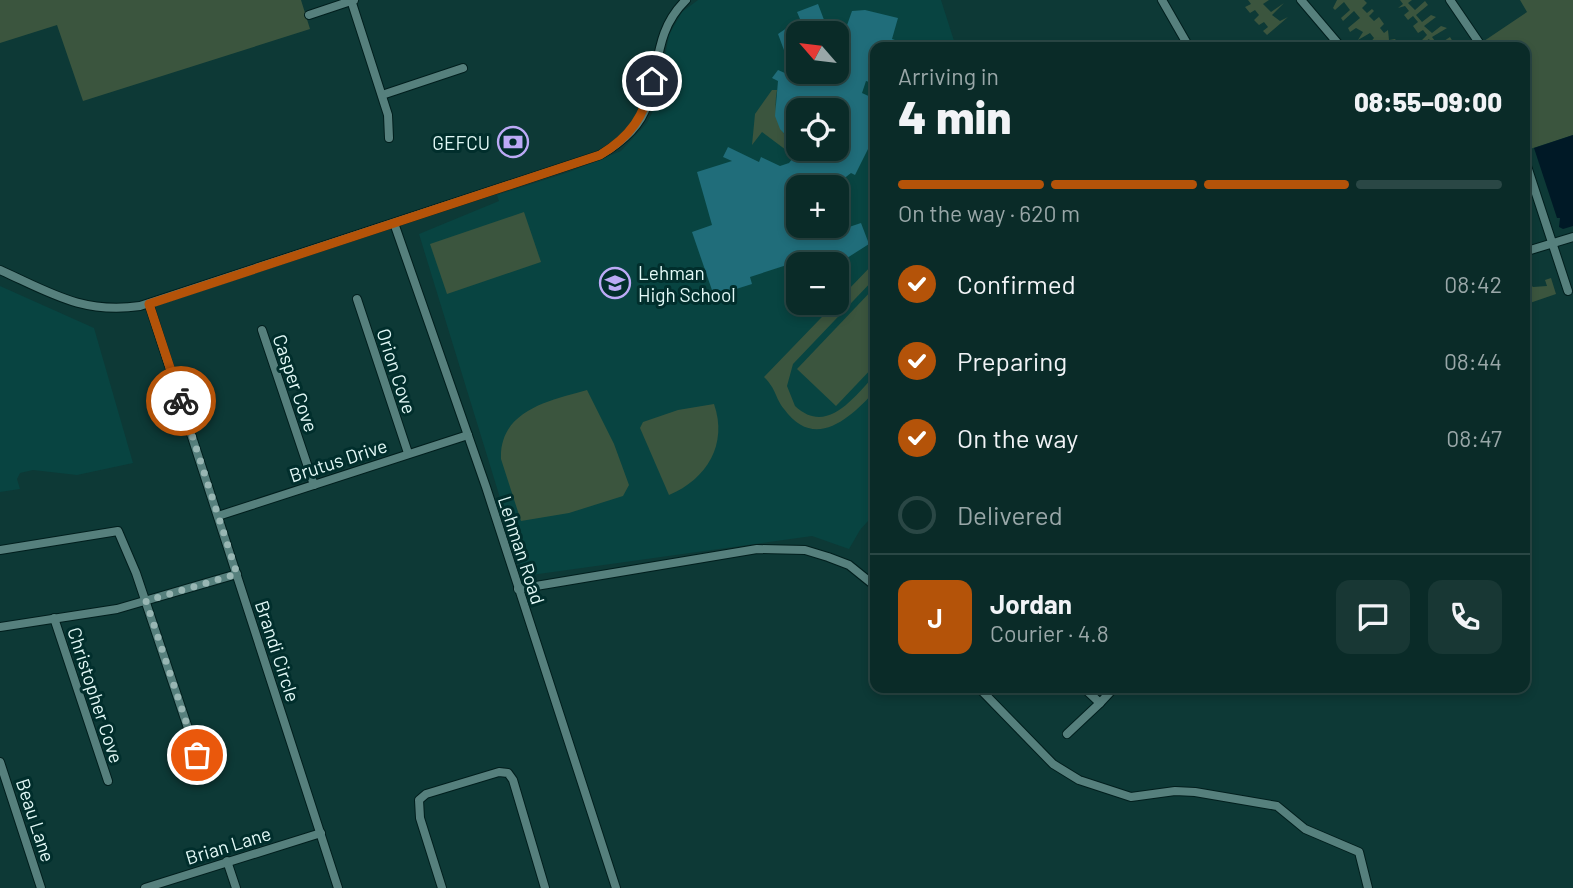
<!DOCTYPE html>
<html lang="en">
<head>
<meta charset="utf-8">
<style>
  :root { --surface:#0a2b28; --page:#183734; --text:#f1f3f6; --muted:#99a7a8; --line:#2a4745; --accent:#b45309 }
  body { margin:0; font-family:Barlow,sans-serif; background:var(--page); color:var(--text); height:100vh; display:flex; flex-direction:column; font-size:26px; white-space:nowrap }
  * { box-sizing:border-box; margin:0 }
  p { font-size:23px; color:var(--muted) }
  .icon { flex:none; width:38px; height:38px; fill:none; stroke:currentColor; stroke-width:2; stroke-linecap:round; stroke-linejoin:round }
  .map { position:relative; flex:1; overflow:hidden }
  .details { position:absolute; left:870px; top:42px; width:660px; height:651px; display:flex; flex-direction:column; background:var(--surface); border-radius:14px; box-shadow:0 4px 10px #0003,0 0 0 2px var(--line) }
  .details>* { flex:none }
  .needle { width:46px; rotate:298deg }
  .tools { position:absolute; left:786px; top:21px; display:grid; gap:14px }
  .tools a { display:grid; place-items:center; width:63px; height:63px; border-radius:14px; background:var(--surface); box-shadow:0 4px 10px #0003,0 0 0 2px var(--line); font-size:35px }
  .pin { position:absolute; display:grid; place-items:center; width:60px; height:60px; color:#fff; margin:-30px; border:4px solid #fff; border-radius:50%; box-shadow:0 2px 7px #0007 }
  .courier { position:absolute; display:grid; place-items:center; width:70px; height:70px; margin:-35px; border:5px solid #b45309; border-radius:50%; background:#fff; color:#222; box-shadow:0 2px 9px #0007 }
  .overview em { font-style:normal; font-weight:800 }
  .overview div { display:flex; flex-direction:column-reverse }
  .overview { display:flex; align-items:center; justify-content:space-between; height:119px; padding:0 28px }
  h1 { font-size:46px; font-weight:800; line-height:52px }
  .bar { display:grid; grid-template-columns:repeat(4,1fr); gap:10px 7px; align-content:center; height:84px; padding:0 28px }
  .bar i { height:9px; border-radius:5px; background:var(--line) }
  .bar .on { background:var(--accent) }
  .bar p { grid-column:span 4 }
  .line { display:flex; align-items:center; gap:18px; padding:0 28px; border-top:2px solid var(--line) }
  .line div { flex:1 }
  .round { display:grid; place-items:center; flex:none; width:74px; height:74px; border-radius:14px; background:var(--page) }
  ol { padding:0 28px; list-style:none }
  li { display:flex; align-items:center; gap:21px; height:77px }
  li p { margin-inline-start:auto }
  li .icon { padding:7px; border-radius:50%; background:var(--accent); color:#fff; stroke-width:4 }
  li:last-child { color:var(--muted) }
  li i { width:38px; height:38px; border:4px solid var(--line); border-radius:50% }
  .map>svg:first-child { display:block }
  .built { fill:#084441; fill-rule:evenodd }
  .green { fill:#3b553e }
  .water { fill:#001926 }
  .building { fill:#206d7a }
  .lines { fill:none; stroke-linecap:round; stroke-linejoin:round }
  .minor-casing { stroke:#001e1d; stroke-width:10 }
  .minor { stroke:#56807d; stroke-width:8 }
  .done { stroke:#98b6b3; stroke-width:7; stroke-dasharray:0 12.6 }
  .route { stroke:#b45309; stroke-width:9 }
  .labels { text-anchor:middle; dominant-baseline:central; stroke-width:6; stroke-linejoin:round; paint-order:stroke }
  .poi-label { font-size:19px; fill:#e3f9f7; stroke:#012e2c; text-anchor:end }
  .street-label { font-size:19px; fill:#e3f9f7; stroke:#012e2c }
</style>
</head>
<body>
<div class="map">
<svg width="1573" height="888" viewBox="0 0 1573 888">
  <rect width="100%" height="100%" fill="#0d3936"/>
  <!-- built -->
  <g class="built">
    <path d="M698,0H941L956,47H875V513L860,530L849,549L812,536L524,576L419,234L499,201L497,195L569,172L621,151L647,123L656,105L669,35L682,12ZM798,33H836V72H798ZM798,110H836V149H798ZM798,187H836V226H798ZM798,264H836V303H798Z"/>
    <path d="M0,286L94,328L133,463L77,475L33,470L20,473L17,479L20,489L0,492Z"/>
  </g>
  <!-- green -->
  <g class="green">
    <path d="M0,0H301L310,29L83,101L57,25L0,43Z"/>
    <path d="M1248,0H1269L1263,4L1271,12L1284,3L1272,15L1280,21L1288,17L1267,35L1263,31L1268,27L1264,22L1259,25L1254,20L1259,15L1255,10L1250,13L1245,7L1251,4Z"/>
    <path d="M1337,0H1364L1367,3L1362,8L1367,13L1372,9L1374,11L1369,16L1374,21L1379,17L1384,24L1380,28L1384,33L1388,30L1389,40L1395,39L1399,44L1394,47L1376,44L1366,47L1374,38L1370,33L1358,40L1363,32L1356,28L1350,32L1348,28L1360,18L1354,11L1343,21L1341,18L1350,10L1344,2L1335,10L1333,8Z"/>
    <path d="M1400,0H1412L1408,3L1415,10L1425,1L1428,5L1416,15L1422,22L1431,15L1436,17L1424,26L1432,33L1441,26L1447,28L1432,37L1438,45L1450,37L1453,42L1444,47H1430L1433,45L1429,39L1424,42L1422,40L1427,35L1423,30L1418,33L1413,26L1418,22L1413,16L1408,20L1404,15L1409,11L1405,6L1398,8L1403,4Z"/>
    <path d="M1520,0H1573V135L1527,150L1524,142V47H1487L1484,41L1527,12Z"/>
    <path d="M772,90H777C773,111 777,131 795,146L790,153L762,132L752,145L755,114Z"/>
    <path d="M524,212L541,262L447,294L430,244Z"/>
    <path d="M875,262V278L793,364L787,386L795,406C827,436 854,397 875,375V391C851,417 815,452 784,409C774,396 777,390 764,377Z"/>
    <path d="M1551,278L1556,294L1524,305V287L1530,284L1533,287L1547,286L1545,280Z"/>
    <path d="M875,287V365L836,406L797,369Z"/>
    <path d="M587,390L614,444L629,485L623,496L569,513L521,521L501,459C499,410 551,400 587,390Z"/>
    <path d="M714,404C728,444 707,479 669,495L640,428L643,422L678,410Z"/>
  </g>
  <!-- water -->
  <path class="water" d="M1573,135V226L1563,229L1559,227L1560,218H1557L1534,148Z"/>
  <!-- building -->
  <g class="building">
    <path d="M818,4L829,33H798V72H836V46L839,48L852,11L865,10L898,18L892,39L913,46L875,47V84L866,81L862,93L875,99V153L868,149L855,175L851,173L842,180L845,189L836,191V187H798V226H835L837,231L861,223L869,244L847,258L850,265L836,270V264H797L796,262L750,277L752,284L714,296L692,232L712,225L697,172L732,161L723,157L728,147L759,162L761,157L780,166L789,163L800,149H836V110H798V149L780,129L775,116L778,81L772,78L778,70L794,77L778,34L800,19L797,12Z"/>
    <path d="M517,128L524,150L509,155L502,133Z"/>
  </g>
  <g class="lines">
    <!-- minor casing -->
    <g class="minor-casing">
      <g id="minor">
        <path d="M351,0L388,115L389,138"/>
        <path d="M1162,0L1189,47"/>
        <path d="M1301,0L1341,47"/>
        <path d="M1450,0L1482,47"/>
        <path d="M309,15L354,0"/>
        <path d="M382,95L463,68"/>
        <path d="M1524,157L1568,291"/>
        <path d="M394,223L486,487L616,888"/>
        <path d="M1524,252L1573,237"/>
        <path d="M0,270C51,293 82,314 140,306L600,155C619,144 640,128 647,105C660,67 654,31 686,0"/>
        <path d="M357,299L408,453"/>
        <path d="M149,304L338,888"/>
        <path d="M262,330L314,485"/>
        <path d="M218,516L468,435"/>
        <path d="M0,550L118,531L136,573L197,755"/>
        <path d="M518,589L757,549L805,550L828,557L849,565L875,586"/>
        <path d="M54,618L108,781"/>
        <path d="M0,627L117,609L237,574"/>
        <path d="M979,688L1053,764L1079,780L1131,797L1175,791L1195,792L1277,806L1305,829L1359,852L1368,888"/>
        <path d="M1084,688L1100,703L1114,688"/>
        <path d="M1067,734L1100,703"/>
        <path d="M0,762L41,888"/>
        <path d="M227,861L236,888"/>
        <path d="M145,888L321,833"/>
        <path d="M442,888L420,818L419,800L426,794L499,772L508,773L513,780L545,888"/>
      </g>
    </g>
    <!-- minor -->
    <use href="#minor" class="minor"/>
  </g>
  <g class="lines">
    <!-- done -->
    <path class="done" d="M181,401L237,574L146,601L197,755"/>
    <!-- route -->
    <path class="route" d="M181,401L149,304L600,155C630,137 645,116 652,81"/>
  </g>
  <!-- icons -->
  <defs>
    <g id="bank-ring" transform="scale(1.575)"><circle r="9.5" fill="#012e2c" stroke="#bcaaf6" stroke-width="1.5"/><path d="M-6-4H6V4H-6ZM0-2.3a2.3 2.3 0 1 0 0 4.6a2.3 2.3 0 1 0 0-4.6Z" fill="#bcaaf6"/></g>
    <g id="school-ring" transform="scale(1.575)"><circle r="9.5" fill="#012e2c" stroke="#bcaaf6" stroke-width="1.5"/><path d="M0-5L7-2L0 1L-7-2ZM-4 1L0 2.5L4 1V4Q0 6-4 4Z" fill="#bcaaf6"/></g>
  </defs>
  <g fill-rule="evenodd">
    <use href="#bank-ring" x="513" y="142"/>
    <use href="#school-ring" x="615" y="283"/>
  </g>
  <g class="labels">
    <!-- poi labels -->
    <g class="poi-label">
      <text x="490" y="142">GEFCU</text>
      <text x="638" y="272" text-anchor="start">Lehman<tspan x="638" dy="22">High School</tspan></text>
    </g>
    <!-- street labels -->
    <g class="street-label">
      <text transform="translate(397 371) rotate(72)">Orion Cove</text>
      <text transform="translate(296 383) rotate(71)">Casper Cove</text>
      <text transform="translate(338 460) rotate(-18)">Brutus Drive</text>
      <text transform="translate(522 550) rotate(72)">Lehman Road</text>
      <text transform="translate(278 651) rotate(72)">Brandi Circle</text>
      <text transform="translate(96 695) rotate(72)">Christopher Cove</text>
      <text transform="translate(36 820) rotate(72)">Beau Lane</text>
      <text transform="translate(228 845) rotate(-17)">Brian Lane</text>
    </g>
  </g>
</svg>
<div class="tools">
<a><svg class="needle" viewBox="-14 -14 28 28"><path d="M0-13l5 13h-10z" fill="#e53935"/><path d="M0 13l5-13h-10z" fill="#99a7a8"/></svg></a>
<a><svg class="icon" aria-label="locate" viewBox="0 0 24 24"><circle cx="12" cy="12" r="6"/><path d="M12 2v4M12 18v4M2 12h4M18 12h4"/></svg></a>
<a>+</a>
<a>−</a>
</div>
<div class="pin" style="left:197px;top:755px;background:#ea580c"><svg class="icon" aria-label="bag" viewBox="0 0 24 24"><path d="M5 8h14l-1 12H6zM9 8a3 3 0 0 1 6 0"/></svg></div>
<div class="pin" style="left:652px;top:81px;background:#1f2937"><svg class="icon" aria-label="home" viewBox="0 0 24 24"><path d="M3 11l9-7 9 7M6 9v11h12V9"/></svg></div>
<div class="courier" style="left:181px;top:401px"><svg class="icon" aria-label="bike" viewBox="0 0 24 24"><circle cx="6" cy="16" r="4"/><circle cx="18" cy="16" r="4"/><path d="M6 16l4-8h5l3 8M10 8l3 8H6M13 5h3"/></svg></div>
<section class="details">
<div class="overview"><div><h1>4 min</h1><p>Arriving in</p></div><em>08:55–09:00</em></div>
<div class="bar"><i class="on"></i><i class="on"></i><i class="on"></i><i></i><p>On the way · 620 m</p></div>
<ol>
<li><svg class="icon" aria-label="check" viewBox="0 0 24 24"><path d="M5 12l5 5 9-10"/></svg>Confirmed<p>08:42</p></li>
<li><svg class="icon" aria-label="check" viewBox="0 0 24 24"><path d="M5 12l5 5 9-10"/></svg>Preparing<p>08:44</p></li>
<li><svg class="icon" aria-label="check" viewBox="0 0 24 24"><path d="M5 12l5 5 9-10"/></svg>On the way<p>08:47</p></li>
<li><i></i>Delivered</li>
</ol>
<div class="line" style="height:126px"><b class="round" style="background:var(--accent);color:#fff">J</b><div><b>Jordan</b><p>Courier · 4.8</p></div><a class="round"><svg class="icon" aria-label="chat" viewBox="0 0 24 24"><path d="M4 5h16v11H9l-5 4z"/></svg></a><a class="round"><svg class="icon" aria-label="phone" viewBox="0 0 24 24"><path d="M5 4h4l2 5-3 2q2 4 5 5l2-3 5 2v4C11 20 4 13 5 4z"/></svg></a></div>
</section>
</div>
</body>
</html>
